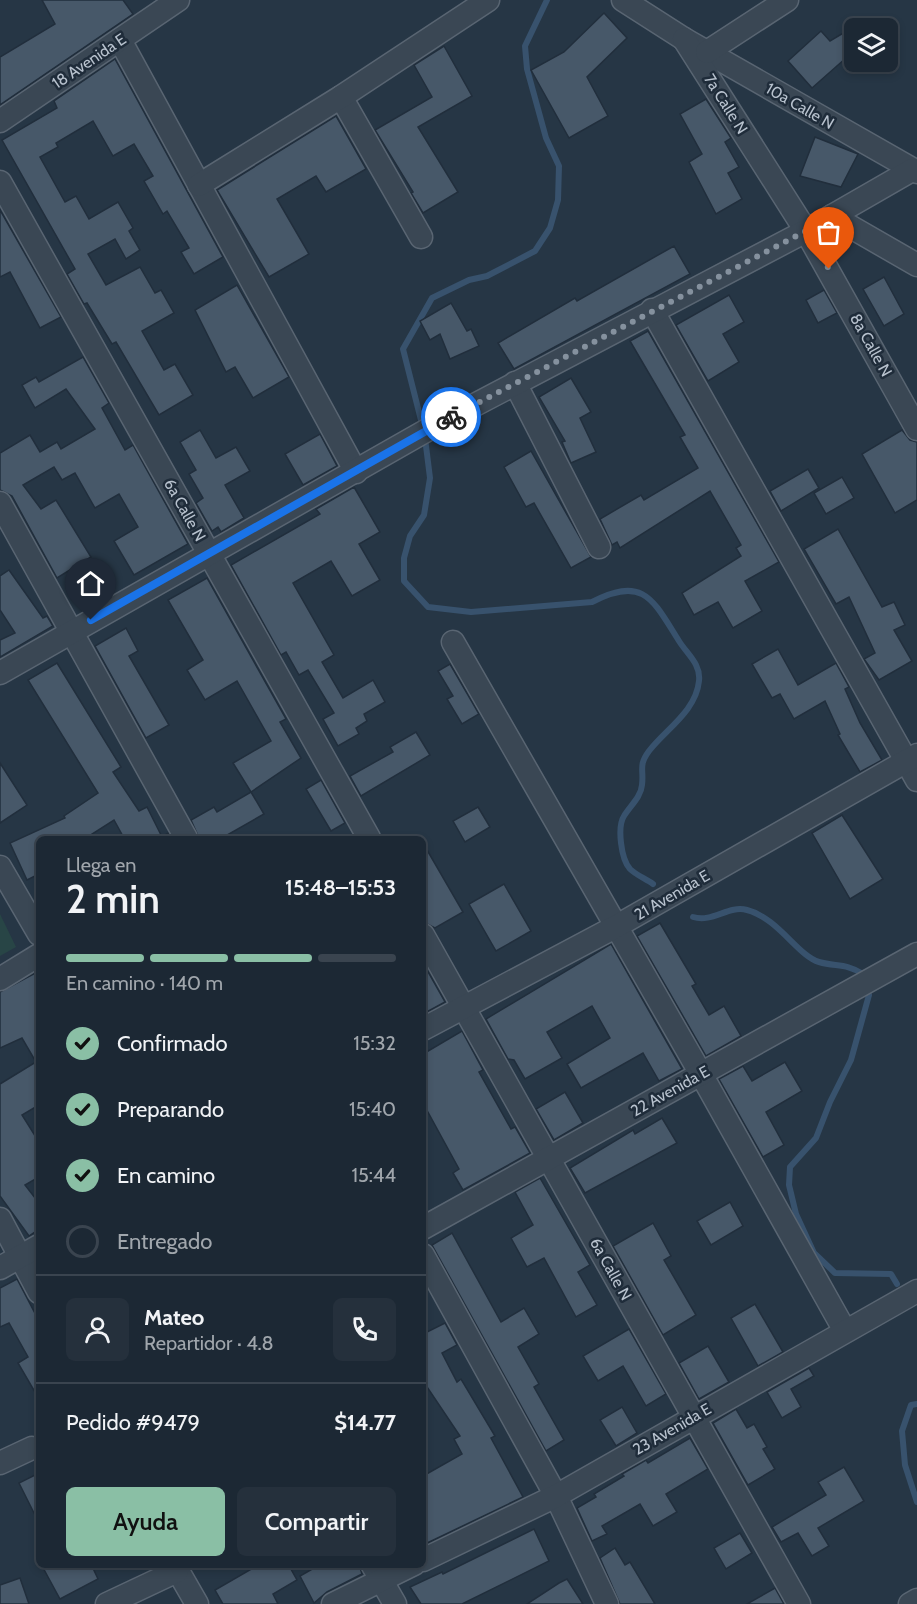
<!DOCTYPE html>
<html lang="es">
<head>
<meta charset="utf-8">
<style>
  :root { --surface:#1c2834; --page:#25303c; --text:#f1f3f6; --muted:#a0a6ac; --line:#3a444f; --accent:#8abfa5 }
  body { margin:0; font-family:Cabin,sans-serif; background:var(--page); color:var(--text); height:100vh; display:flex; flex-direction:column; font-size:22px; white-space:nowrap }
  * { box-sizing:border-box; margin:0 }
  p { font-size:20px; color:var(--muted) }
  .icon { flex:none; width:33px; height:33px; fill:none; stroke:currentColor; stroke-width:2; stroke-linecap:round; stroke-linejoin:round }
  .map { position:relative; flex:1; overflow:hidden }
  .sheet { position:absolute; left:36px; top:836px; width:390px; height:732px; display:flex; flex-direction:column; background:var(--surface); border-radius:9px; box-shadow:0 3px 9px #0003,0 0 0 2px var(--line) }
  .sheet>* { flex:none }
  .controls { position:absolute; left:844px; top:18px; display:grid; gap:12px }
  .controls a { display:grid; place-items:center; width:54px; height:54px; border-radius:9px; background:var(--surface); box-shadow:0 3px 9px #0003,0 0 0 2px var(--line); font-size:30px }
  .pin { position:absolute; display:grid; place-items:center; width:51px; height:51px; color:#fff; margin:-62px -26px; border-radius:50% 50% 50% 0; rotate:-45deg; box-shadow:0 0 6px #0007 }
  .pin .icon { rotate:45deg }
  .courier { position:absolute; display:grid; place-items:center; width:60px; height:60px; margin:-30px; border:4px solid #1a73e8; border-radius:50%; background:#fff; color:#222; box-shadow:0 2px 8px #0007 }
  .overview em { font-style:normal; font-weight:600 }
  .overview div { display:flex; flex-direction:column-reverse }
  .overview { display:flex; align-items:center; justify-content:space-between; height:102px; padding:0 30px }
  h1 { font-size:39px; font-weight:600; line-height:45px }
  .bar { display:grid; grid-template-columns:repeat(4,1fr); gap:9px 6px; align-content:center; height:72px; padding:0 30px }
  .bar i { height:8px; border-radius:4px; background:var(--line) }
  .bar .selected { background:var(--accent) }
  .bar p { grid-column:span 4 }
  .line { display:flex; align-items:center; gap:15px; padding:0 30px; border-top:2px solid var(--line) }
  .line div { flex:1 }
  .round { display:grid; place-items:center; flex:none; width:63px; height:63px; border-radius:9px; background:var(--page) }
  ol { padding:0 30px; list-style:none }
  li { display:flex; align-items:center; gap:18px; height:66px }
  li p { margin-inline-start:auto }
  li .icon { padding:6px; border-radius:50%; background:var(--accent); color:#111; stroke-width:4 }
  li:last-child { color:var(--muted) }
  li i { width:33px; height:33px; border:3px solid var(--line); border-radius:50% }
  .button { display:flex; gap:12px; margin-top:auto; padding:12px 30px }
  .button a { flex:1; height:69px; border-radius:9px; background:var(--accent); color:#111; font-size:24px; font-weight:600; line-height:69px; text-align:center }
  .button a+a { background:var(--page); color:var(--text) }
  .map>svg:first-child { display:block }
  .green { fill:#284546 }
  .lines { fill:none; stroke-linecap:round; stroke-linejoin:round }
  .stream { stroke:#38526d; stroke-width:6 }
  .building { fill:#475869; stroke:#212e3c; stroke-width:1.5 }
  .minor-casing { stroke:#596572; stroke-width:25 }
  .minor { stroke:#3a4754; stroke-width:22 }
  .done { stroke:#85919e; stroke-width:6; stroke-dasharray:0 10.8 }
  .route { stroke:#1a73e8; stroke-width:8 }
  .labels { text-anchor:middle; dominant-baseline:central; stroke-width:5; stroke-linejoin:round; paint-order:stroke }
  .street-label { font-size:16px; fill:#b8c2ce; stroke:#1f2c3a }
</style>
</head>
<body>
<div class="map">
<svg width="917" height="1604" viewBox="0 0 917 1604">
  <rect width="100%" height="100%" fill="#263645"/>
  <!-- green -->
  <path class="green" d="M0,914L16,947L0,956Z"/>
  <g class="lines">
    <!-- stream -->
    <g class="stream">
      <path d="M423,428L403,349L432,298L469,280L487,276L535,251L550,228L558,200L559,166L546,138L527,69L525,46L547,0"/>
      <path d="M425,438L430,478L424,515L410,536L404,558V581L428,607L471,612L592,602C644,575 653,600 679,641C687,654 701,664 699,681C696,711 666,729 649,751C638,766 644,769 642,785C641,797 630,806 624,816C617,827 621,859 630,869C636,875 646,879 653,884"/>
      <path d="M693,917C713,923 728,905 747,910C778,918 798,956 819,962C836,967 846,963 863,974"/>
      <path d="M869,995L851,1060L830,1102L816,1138L790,1167L789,1185L796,1214L814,1253L835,1273L891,1274L897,1284"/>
      <path d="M917,1404L911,1405L902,1431L905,1465L917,1502"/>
    </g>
  </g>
  <!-- building -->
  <g class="building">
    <path d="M42,0H123L133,14L0,105V57L55,24Z"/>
    <path d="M604,13L627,38L587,77L608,116L569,138L531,70L564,52Z"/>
    <path d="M855,26V50L812,88L788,61L821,31L830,41Z"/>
    <path d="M444,46L472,96L418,127L458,192L423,213L411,193L413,192L375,130L432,97L414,65Z"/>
    <path d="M115,59L223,257L194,274L181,252L189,248L167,211L163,214L144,181L153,176L134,144L113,156L93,121L56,143L58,147L40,157L65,202L76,196L89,219L118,202L133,228L129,231L140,250L126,259L115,239L88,254L106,285L140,267L155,293L161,290L174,313L142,331L164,370L175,364L193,395L159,415L116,342L112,344L87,303L84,304L67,274L75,269L2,140L57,108L54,101Z"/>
    <path d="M706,99L731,138L725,142L739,167L728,173L742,199L716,214L689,162L702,154L680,114Z"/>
    <path d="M336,116L366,169L326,192L316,176L277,199L309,254L269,277L217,190Z"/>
    <path d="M815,137L858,154L841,187L800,176Z"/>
    <path d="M0,210L61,317L40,328L10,272L0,277Z"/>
    <path d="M674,246L690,274L514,369L498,343L575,298L577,301Z"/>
    <path d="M884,277L904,314L884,326L863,289Z"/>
    <path d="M237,285L289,377L253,398L235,367L226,372L195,310Z"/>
    <path d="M824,290L837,313L818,323L806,300Z"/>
    <path d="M729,295L744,322L723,334L739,362L708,381L676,325Z"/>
    <path d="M451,303L467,331L471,329L479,346L450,359L440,334L430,340L420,321Z"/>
    <path d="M648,331L779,562L745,581L762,611L733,628L718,602L694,615L682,593L741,556L736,548L741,545L710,491L620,548L617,542L612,545L600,519L641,495L644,500L698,468L680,437L685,435L630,341Z"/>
    <path d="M83,357L109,403L102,408L125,450L133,445L188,544L134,575L114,541L138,527L119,494L95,508L75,473L62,480L54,467L23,485L41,509L56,500L91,557L57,578L12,496L0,490V453L30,435L40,452L57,442L61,449L95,429L66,389L35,408L22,385L36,377L39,382Z"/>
    <path d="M571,378L591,412L580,418L596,452L571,463L562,442L565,441L539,397Z"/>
    <path d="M200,430L216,458L236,447L250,471L225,485L244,518L221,532L218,527L212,531L196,503L203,498L189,474L196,470L180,442Z"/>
    <path d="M902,430L910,440L917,442V500L895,513L862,454Z"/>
    <path d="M320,434L337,466L303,485L285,454Z"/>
    <path d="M531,451L591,557L571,568L534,503L526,507L504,467Z"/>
    <path d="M808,469L819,488L781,511L770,491Z"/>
    <path d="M842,477L854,498L826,514L814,493Z"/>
    <path d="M354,487L380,532L359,544L380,580L352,596L331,561L293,583L334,655L322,662L343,698L373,680L385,702L364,714L367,721L356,728L359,734L338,746L323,719L334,713L308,670L299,675L286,652L281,655L231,565L320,514L316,509Z"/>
    <path d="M838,529L882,607L894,602L905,625L894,630L912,661L879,680L864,659L875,653L849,597L836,604L804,549Z"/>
    <path d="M9,570L43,618L47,616L53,626L0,657V640L15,633L0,610V576Z"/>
    <path d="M207,578L286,719L280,722L301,758L251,792L233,763L271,741L237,681L205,700L187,670L203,660L168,600Z"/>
    <path d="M126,628L138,651L129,656L169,725L146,738L95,646Z"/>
    <path d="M778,649L798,685L836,663L849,687L845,689L860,723L882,760L860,772L838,735L840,734L825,701L794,719L780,694L772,698L752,664Z"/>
    <path d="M57,663L121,767L113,772L139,811L147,807L162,837L168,833L171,838H124L114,820L86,838H39V874L27,880L10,843L65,818L64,816L98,793L28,680Z"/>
    <path d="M450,664L479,714L462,724L447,699L453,696L438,671Z"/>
    <path d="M416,732L430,755L361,796L350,776L393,752L390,747Z"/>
    <path d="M0,763L27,805L0,823Z"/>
    <path d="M321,780L345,823L331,831L306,789Z"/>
    <path d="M251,792L264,814L222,838H199L191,820L214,807L217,812Z"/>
    <path d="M478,807L490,827L465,842L453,821Z"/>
    <path d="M842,815L883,879L850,899L812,833Z"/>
    <path d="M423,843L463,912L435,928L423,922Z"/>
    <path d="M504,884L531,931L496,951L469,904Z"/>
    <path d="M660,923L696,984L692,986L709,1015L724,1006L741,1036L706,1056L637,936Z"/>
    <path d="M611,944L682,1069L659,1081L643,1053L581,1088L567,1064L610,1038L592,1006L547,1032L562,1058L525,1079L514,1060L508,1059L486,1019Z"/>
    <path d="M423,963L445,1002L423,1014Z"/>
    <path d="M39,971V1105L22,1115L39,1142V1177L25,1185L39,1203V1229L29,1236L0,1196V1084L36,1062L22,1038L0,1048V992Z"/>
    <path d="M462,1031L483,1070L479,1072L511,1129L515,1127L530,1153L463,1190L453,1173L459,1169L423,1103V1054Z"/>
    <path d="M785,1062L802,1091L766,1112L784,1145L763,1157L719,1079L743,1066L752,1081Z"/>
    <path d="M565,1092L583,1123L554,1140L536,1109Z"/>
    <path d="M662,1118L677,1143L585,1193L570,1168L633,1130L635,1134Z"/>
    <path d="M540,1178L590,1265L578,1272L597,1305L576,1317L544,1258L527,1267L511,1238L533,1225L515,1192Z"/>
    <path d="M730,1202L743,1226L711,1245L697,1221Z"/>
    <path d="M653,1223L671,1256L664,1260L696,1315L663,1335L613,1246Z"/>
    <path d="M452,1233L501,1322L524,1308L539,1334L518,1347L539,1384L534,1387L564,1440L546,1451L432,1245Z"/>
    <path d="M17,1279L39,1321V1399L18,1363L28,1357L9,1323L0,1327V1288Z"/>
    <path d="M755,1304L783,1352L758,1366L731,1318Z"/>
    <path d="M445,1323L457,1345L442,1353L457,1382L461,1379L495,1436L491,1438L523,1497L423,1545V1476L462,1454L454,1439L460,1436L423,1381V1334Z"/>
    <path d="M629,1329L666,1394L646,1406L623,1366L598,1381L583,1356Z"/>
    <path d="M708,1346L729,1382L699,1399L679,1363Z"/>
    <path d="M809,1368L814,1376L791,1389L801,1407L782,1418L767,1392Z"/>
    <path d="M622,1407L637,1433L616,1446L600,1420Z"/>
    <path d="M736,1409L747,1428L754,1424L767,1447L763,1449L775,1469L748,1485L713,1423Z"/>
    <path d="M690,1438L708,1469L666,1494L677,1512L653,1526L640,1504L602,1526L607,1534L592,1541L577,1508L596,1497L594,1494L624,1476L622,1474L646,1460L648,1463Z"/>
    <path d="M844,1467L864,1501L818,1528L829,1546L812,1556L798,1533L781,1542L772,1527L826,1495L818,1482Z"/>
    <path d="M39,1473V1523L19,1483Z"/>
    <path d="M534,1529L549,1561L462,1604H421L410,1587L442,1572L443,1574Z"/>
    <path d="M740,1533L752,1553L726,1569L714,1548Z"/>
    <path d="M615,1548L625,1565L630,1562L655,1604H620L600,1558Z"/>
    <path d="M41,1564H91L98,1579L60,1599Z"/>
    <path d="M260,1564H288L297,1580L273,1594L278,1604H223L215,1590Z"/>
    <path d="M321,1564H359L362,1574L327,1592L314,1603L300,1576Z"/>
    <path d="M20,1578L29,1604H0V1585Z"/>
    <path d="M567,1579L583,1604H527L559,1583Z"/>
    <path d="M775,1588L784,1604H747Z"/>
  </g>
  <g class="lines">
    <!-- minor casing -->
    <g class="minor-casing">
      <g id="minor">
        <path d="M623,0L684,39L917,172"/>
        <path d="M684,39L806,231L917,429"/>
        <path d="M120,40L356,472"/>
        <path d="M707,52L787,0"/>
        <path d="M341,97L421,237"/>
        <path d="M0,121L178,0"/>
        <path d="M0,182L369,838"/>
        <path d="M199,185L341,97L488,0"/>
        <path d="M832,216L917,265"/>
        <path d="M652,310L917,780"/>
        <path d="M515,383L599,547"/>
        <path d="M0,503L186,838"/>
        <path d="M453,642L701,1074L845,1331"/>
        <path d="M0,673L429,429L806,231L912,170"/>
        <path d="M0,867L39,934"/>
        <path d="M423,935L799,1604"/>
        <path d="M0,979L39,955"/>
        <path d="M423,1029L617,926L917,755"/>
        <path d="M0,1219L39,1292"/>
        <path d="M423,1228L917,954"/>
        <path d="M423,1255L556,1496L607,1604"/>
        <path d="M0,1268L39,1246"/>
        <path d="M0,1463L32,1448"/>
        <path d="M423,1560L556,1496L917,1291"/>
        <path d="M174,1564L197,1604"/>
        <path d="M372,1564L395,1604"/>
        <path d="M107,1604L177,1571"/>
        <path d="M333,1604L414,1564"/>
        <path d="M910,1604L917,1600"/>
      </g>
    </g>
    <!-- minor -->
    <use href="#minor" class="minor"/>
  </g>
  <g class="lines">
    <!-- done -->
    <path class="done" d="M451,417L806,231L829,269"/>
    <!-- route -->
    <path class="route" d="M91,620L451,417"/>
  </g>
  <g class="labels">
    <!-- street labels -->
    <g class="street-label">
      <text transform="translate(89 61) rotate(-34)">18 Avenida E</text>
      <text transform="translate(726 104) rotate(58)">7a Calle N</text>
      <text transform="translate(800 106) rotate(30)">10a Calle N</text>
      <text transform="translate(871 345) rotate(61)">8a Calle N</text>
      <text transform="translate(185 510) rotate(61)">6a Calle N</text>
      <text transform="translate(672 895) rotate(-30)">21 Avenida E</text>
      <text transform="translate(670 1091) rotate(-29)">22 Avenida E</text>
      <text transform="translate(611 1269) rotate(61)">6a Calle N</text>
      <text transform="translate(672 1429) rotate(-30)">23 Avenida E</text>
    </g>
  </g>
</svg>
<div class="controls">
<a><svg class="icon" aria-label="layers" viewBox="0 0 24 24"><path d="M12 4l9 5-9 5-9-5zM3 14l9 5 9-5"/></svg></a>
</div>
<div class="pin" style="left:829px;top:269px;background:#ea580c"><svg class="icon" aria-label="bag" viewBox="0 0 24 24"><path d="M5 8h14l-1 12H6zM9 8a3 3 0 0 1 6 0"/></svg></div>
<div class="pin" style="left:91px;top:620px;background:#1f2937"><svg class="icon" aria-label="home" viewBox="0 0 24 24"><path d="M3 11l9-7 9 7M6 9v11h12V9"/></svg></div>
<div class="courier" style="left:451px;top:417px"><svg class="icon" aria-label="bike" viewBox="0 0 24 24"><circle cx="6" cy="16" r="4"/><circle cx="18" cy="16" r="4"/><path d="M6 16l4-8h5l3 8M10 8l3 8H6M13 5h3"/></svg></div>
<section class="sheet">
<div class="overview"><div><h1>2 min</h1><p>Llega en</p></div><em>15:48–15:53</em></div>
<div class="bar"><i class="selected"></i><i class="selected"></i><i class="selected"></i><i></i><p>En camino · 140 m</p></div>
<ol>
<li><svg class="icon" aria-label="check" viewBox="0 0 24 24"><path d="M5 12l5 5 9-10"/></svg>Confirmado<p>15:32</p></li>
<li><svg class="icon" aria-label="check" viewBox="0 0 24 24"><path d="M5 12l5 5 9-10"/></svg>Preparando<p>15:40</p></li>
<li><svg class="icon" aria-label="check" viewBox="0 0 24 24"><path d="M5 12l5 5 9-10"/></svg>En camino<p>15:44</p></li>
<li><i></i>Entregado</li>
</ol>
<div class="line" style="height:108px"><a class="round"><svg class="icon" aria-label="person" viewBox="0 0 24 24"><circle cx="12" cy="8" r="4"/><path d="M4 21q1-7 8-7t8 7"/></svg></a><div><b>Mateo</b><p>Repartidor · 4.8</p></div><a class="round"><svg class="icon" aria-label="phone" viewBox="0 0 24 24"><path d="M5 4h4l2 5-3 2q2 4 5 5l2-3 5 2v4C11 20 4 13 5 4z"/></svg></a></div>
<div class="line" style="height:78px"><div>Pedido #9479</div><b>$14.77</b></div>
<div class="button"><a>Ayuda</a><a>Compartir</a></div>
</section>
</div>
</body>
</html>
